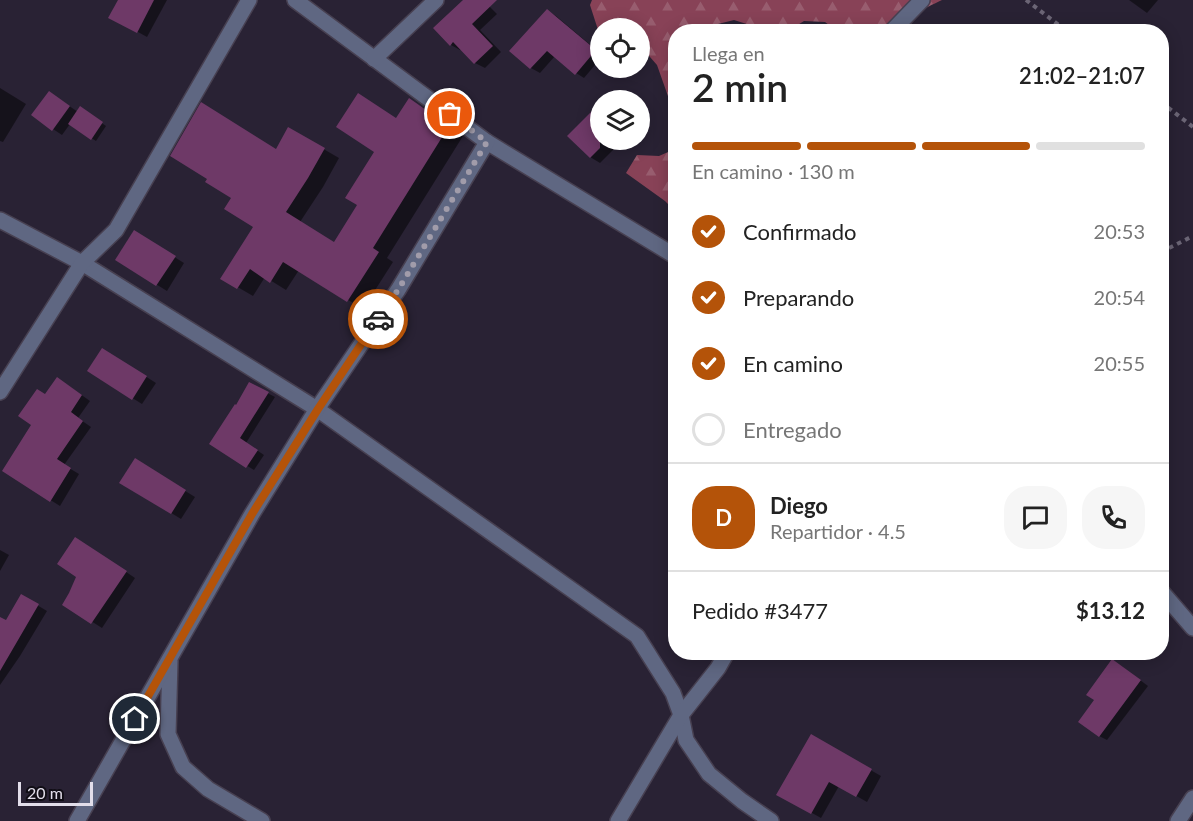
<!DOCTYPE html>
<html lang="es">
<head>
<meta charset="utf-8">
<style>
  :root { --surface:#fff; --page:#f6f6f6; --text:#222; --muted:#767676; --line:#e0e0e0; --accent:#b45309 }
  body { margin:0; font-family:Lato,sans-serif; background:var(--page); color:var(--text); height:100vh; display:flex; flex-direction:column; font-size:22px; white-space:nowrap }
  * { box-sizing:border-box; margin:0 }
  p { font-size:20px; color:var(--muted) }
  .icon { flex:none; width:33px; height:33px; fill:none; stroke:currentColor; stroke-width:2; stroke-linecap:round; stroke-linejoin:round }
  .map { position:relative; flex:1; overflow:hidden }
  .panel { position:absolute; left:668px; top:24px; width:501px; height:636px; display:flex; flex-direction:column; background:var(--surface); border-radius:24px; box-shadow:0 3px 15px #0003 }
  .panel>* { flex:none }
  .tools { position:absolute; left:590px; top:18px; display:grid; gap:12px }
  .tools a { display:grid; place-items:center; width:60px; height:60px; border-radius:50%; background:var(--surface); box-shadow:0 3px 15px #0003; font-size:30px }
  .scale { position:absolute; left:18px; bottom:15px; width:75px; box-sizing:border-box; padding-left:6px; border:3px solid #e2deea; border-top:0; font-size:16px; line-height:21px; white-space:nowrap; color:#e2deea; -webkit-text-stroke:4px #100d15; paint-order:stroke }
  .pin { position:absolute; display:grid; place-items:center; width:51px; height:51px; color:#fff; margin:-26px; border:3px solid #fff; border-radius:50%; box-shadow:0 2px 6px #0007 }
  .courier { position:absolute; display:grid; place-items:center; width:60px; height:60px; margin:-30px; border:4px solid #b45309; border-radius:50%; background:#fff; color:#222; box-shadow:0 2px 8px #0007 }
  .summary em { font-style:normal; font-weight:600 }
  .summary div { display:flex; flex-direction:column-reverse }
  .summary { display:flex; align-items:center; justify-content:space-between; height:102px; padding:0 24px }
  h1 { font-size:39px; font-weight:600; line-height:45px }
  .bar { display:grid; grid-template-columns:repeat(4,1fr); gap:9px 6px; align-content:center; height:72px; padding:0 24px }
  .bar i { height:8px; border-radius:4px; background:var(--line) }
  .bar .selected { background:var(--accent) }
  .bar p { grid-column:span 4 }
  .line { display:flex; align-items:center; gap:15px; padding:0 24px; border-top:2px solid var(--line) }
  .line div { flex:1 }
  .round { display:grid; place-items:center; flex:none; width:63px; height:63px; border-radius:24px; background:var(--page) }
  ol { padding:0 24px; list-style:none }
  li { display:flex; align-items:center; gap:18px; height:66px }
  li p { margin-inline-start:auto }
  li .icon { padding:6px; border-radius:50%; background:var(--accent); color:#fff; stroke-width:4 }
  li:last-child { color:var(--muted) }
  li i { width:33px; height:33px; border:3px solid var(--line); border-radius:50% }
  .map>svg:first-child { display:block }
  .forest { fill:url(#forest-firs) }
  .shadow { fill:#0007 }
  .building { fill:#6e3967 }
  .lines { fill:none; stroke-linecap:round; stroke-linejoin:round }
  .street-casing { stroke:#474051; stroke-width:18 }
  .path { stroke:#6b6575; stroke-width:4; stroke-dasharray:4.5 4.5; stroke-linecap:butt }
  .street { stroke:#5f6782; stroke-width:15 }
  .done { stroke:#a19caa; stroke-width:6; stroke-dasharray:0 10.8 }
  .route { stroke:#b45309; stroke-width:8 }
</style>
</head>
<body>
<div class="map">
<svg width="1193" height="821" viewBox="0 0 1193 821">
  <defs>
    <pattern id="forest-firs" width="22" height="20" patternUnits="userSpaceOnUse" patternTransform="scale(1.5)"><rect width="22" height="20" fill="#884257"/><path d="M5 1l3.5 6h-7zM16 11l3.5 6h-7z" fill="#985d6f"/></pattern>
  </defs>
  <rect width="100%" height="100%" fill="#292234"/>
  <!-- forest -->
  <g class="forest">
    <path d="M592,0H942C921,10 918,11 907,31H837L825,22L804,21L796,26L794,31H757L753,26L734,20L714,25L710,31L675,32V116L657,65L643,49H639V28H600V36L590,5Z"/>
    <path d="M675,149V211L665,201L626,173L637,155L659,156Z"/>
  </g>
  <!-- shadow -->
  <g class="shadow">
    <path d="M120,0H167L147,37L120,22Z"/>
    <path d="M465,0H483L497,14L480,30L501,52L485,68L475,63L462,49L460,50L451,45Z"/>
    <path d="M1129,0H1158L1147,13Z"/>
    <path d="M548,11L556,16L600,53V59L584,78L576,73L555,56L540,73L531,68L511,51Z"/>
    <path d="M0,88L26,104L3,142L0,141Z"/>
    <path d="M609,97L616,100H605Z"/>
    <path d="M59,99L78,112L80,108L106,126L96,141L70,124L62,135L53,129Z"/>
    <path d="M409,100L424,108L463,136L387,258L393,262L363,309L299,270L286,290L265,277L253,296L222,278L255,227L277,150L289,129L339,158L323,187L300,222L335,244L359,205L397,119Z"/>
    <path d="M600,106V140H623L600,163L590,157Z"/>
    <path d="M144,238L184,263L167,291L117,260Z"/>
    <path d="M112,355L156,383L142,404L89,371Z"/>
    <path d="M66,384L90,401L78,418L91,427L64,465L79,474L60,506L4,471L33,424L45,395Z"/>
    <path d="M250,384L275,397L246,443L264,455L254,470L211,444L237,407Z"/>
    <path d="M1161,442L1168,447L1161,458Z"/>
    <path d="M135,460L195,497L181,519L121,482Z"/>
    <path d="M85,544L135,578L102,628L64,604L78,576Z"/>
    <path d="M0,550L9,555L0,571Z"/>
    <path d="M22,596L47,611L20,656L0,685V618L7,622Z"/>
    <path d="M1120,665L1148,686L1107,740L1099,736Z"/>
    <path d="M811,736L881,776L867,802L839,786L821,818L778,794Z"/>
  </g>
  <!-- building -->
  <g class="building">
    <path d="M118,0H154L137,33L108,18Z"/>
    <path d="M463,0H497L472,24L493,46L474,64L453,42L450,46L433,28Z"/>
    <path d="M547,9L596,50L575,75L547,51L530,69L509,51Z"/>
    <path d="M49,91L70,106L52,131L31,115Z"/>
    <path d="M358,93L396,118L409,98L449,126L373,248L379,252L347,302L283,262L270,283L250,269L237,289L220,279L253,227L224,209L231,198L205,182L207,179L170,156L201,102L276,149L288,127L325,148L308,178L286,212L334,242L357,205L345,198L374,152L336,127Z"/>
    <path d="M600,103V148L590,158L567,136Z"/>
    <path d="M80,106L103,122L91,140L68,124Z"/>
    <path d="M134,230L176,256L156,286L115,260Z"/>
    <path d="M102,348L147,376L132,400L87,371Z"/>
    <path d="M57,377L82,395L71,412L83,421L57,459L71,468L50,502L2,471L31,425L18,416L37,389L45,394Z"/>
    <path d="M249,382L269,392L240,438L258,450L246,468L209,444L235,404L236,405Z"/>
    <path d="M135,458L186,490L171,514L119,483Z"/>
    <path d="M75,537L127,571L91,624L62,605L69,593L76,577L57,564Z"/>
    <path d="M21,594L39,604L0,671V617L6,620Z"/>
    <path d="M1112,659L1141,680L1099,737L1078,722L1094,700L1086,695Z"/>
    <path d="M811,734L872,769L856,797L829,782L811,814L776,795Z"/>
  </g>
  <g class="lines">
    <!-- street casing -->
    <g class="street-casing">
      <g id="street">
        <path d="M295,0L487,142L675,256"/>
        <path d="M891,32L922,0"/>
        <path d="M374,59L436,0"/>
        <path d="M0,220L82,263L317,409L637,636L673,693L681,715L686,740L709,774L742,801L771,821"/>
        <path d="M0,392L82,263L116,230L249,0"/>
        <path d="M1161,591L1193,628"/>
        <path d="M170,661L168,734L183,767L208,789L262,821"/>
        <path d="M77,821L252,514L317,409L398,290L487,142"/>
        <path d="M618,821L681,715L718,668L727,652"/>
        <path d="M1178,821L1193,798"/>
      </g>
    </g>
    <!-- path -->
    <g class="path">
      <path d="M1026,0L1068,32"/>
      <path d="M1161,102L1193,127"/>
      <path d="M1161,252L1193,236"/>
    </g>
    <!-- street -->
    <use href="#street" class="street"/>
  </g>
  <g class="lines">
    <!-- done -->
    <path class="done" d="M378,319L398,290L487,142L450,114"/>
    <!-- route -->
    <path class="route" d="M135,719L252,514L318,409L378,319"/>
  </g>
</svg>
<div class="tools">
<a><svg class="icon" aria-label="locate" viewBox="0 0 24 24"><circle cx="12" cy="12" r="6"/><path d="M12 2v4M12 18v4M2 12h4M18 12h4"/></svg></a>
<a><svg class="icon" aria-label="layers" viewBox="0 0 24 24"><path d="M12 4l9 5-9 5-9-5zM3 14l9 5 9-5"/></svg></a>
</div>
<div class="scale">20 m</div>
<div class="pin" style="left:450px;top:114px;background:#ea580c"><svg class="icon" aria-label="bag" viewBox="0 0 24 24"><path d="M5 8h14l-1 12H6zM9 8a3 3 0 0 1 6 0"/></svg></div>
<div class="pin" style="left:135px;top:719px;background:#1f2937"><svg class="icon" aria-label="home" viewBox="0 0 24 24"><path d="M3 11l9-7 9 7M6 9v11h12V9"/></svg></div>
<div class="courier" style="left:378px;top:319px"><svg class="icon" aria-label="car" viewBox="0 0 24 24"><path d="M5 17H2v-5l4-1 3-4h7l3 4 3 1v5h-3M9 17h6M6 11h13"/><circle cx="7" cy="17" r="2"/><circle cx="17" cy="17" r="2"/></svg></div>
<section class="panel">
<div class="summary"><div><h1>2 min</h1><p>Llega en</p></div><em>21:02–21:07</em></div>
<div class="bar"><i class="selected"></i><i class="selected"></i><i class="selected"></i><i></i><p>En camino · 130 m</p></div>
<ol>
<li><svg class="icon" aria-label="check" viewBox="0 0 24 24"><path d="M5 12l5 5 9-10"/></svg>Confirmado<p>20:53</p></li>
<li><svg class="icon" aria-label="check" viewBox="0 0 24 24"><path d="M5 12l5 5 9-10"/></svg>Preparando<p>20:54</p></li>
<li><svg class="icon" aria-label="check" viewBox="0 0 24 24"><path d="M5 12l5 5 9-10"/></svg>En camino<p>20:55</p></li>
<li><i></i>Entregado</li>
</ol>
<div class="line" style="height:108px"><b class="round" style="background:var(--accent);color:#fff">D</b><div><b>Diego</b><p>Repartidor · 4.5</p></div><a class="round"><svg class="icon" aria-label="chat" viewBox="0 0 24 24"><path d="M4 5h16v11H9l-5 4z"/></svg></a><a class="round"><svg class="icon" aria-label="phone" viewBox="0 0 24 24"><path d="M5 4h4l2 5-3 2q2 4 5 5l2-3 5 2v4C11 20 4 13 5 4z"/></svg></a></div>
<div class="line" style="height:78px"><div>Pedido #3477</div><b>$13.12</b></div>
</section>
</div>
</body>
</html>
